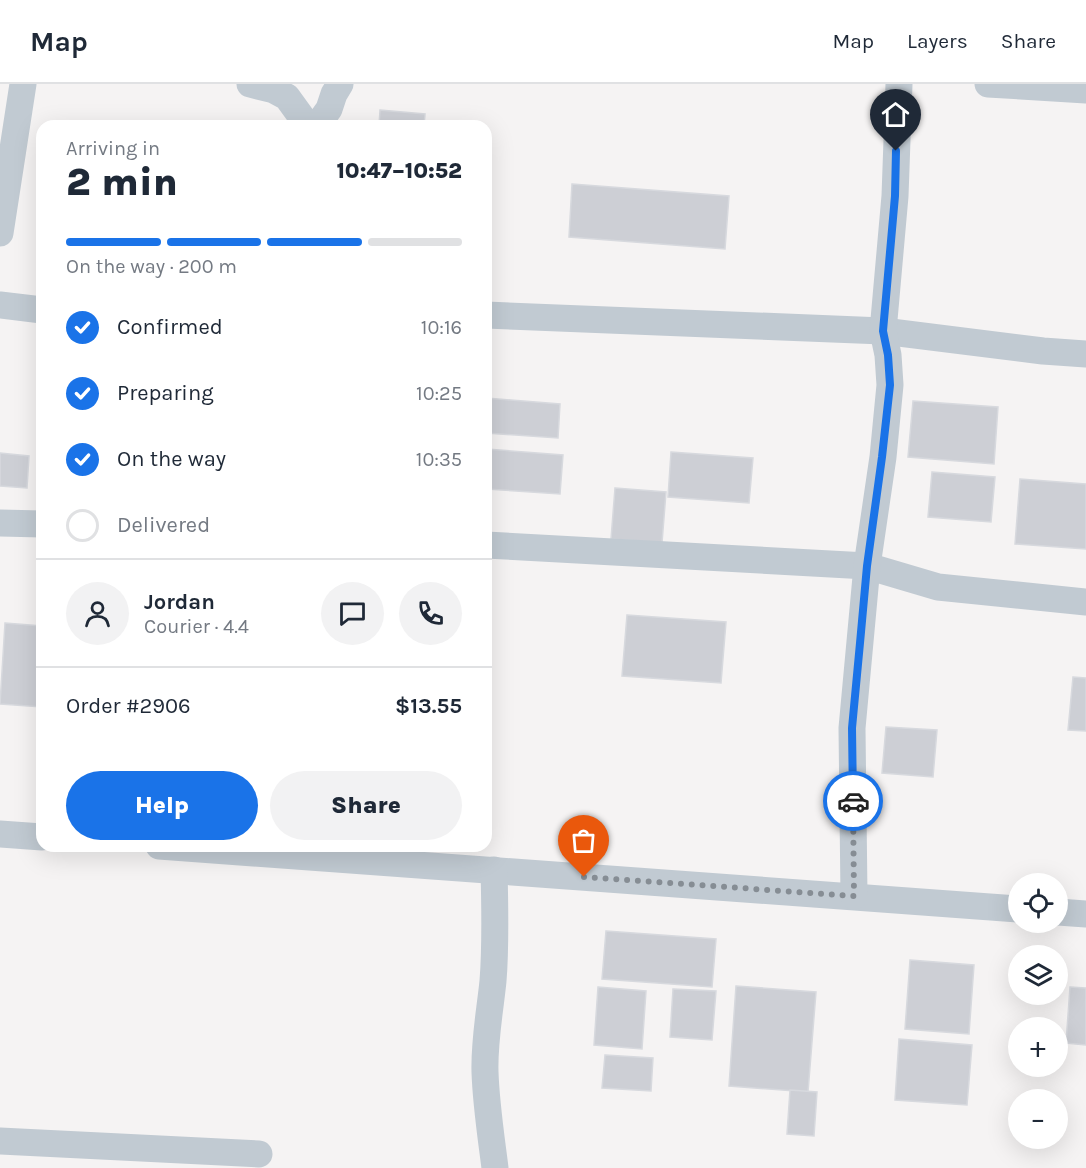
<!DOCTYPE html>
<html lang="en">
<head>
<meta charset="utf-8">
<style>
  :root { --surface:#fff; --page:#f2f2f3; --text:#1f2937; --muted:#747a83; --line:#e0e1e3; --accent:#1a73e8 }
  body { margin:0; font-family:Karla,sans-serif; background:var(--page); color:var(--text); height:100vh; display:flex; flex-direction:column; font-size:22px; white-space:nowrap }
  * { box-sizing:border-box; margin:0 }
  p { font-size:20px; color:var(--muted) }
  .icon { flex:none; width:33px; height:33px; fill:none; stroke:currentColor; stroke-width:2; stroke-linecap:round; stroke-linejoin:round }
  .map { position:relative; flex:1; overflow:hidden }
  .side { position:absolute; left:36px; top:36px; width:456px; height:732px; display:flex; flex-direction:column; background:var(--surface); border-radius:18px; box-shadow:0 6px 24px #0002 }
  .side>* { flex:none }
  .controls { position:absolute; left:1008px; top:789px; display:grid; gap:12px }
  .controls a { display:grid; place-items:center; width:60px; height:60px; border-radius:50%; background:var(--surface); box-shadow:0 6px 24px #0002; font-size:30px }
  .pin { position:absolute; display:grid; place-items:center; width:51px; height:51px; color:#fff; margin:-62px -26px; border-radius:50% 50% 50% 0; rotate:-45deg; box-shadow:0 0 6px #0007 }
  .pin .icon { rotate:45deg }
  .courier { position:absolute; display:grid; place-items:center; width:60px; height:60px; margin:-30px; border:4px solid #1a73e8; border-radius:50%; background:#fff; color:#222; box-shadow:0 2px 8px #0007 }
  .overview em { font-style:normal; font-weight:800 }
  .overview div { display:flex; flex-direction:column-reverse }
  .overview { display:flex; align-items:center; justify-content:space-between; height:102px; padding:0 30px }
  h1 { font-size:39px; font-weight:800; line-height:45px }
  .bar { display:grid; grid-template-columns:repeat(4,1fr); gap:9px 6px; align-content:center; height:72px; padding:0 30px }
  .bar i { height:8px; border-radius:4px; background:var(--line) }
  .bar .active { background:var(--accent) }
  .bar p { grid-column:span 4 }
  .line { display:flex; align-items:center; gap:15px; padding:0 30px; border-top:2px solid var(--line) }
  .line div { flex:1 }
  .round { display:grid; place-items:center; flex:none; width:63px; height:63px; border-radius:32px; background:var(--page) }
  ol { padding:0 30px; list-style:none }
  li { display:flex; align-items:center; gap:18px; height:66px }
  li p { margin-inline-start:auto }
  li .icon { padding:6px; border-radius:50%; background:var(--accent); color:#fff; stroke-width:4 }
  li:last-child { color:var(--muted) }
  li i { width:33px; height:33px; border:3px solid var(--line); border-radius:50% }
  .primary-button { display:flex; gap:12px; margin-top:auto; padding:12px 30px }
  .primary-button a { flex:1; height:69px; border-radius:36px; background:var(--accent); color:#fff; font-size:24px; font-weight:800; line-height:69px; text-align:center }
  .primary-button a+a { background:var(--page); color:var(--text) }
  header { display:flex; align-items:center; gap:36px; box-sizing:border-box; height:84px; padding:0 30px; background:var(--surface); border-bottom:2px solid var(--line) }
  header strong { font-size:28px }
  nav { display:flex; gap:33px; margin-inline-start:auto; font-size:21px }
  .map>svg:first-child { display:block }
  .building { fill:#cdcfd5; stroke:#d7d9de; stroke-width:1.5 }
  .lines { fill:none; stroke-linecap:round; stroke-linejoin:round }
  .minor { stroke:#c1cad2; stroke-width:27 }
  .done { stroke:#868d94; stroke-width:6; stroke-dasharray:0 10.8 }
  .route { stroke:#1a73e8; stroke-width:8 }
</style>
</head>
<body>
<header>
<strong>Map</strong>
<nav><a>Map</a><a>Layers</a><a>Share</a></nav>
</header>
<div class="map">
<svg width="1086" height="1084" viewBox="0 0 1086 1084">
  <rect width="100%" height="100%" fill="#f5f3f3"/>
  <!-- building -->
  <g class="building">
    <path d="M380,26L425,30L424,42H379Z"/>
    <path d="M572,100L729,112L725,165L569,153Z"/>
    <path d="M486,314L560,320L558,354L486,349Z"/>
    <path d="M913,317L998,323L994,380L908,373Z"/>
    <path d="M486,365L563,371L560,410L486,405Z"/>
    <path d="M671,368L753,374L749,419L668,413Z"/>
    <path d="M0,369L29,372L27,404L0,402Z"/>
    <path d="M932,388L995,393L991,438L928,433Z"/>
    <path d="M1020,395L1086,400V465L1015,460Z"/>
    <path d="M615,404L666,408L662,459L611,455Z"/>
    <path d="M627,531L726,538L721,599L622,592Z"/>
    <path d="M5,539L42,542V623L0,620Z"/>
    <path d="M1073,593L1086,594V647L1068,646Z"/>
    <path d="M886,643L937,646L933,693L882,689Z"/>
    <path d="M606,847L716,855L712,903L602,895Z"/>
    <path d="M910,876L974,881L969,950L905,945Z"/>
    <path d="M736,902L816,908L808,1008L729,1002Z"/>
    <path d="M598,903L646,907L642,965L594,961Z"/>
    <path d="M1070,903L1086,904V961L1066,959Z"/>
    <path d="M673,905L716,907L712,956L670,953Z"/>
    <path d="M899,955L972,961L967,1021L895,1016Z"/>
    <path d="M605,971L653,974L651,1007L602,1004Z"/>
    <path d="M790,1006L817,1008L814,1052L787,1050Z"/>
  </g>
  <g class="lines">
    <!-- minor -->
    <g class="minor">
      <path d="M250,0L274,6L287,13L308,42"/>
      <path d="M988,0L1086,6"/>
      <path d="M317,42L329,25L334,10L340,0"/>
      <path d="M0,149L23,0"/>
      <path d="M0,221L42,226"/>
      <path d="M486,231L883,247L1043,267L1086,270"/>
      <path d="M0,439L42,440"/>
      <path d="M486,461L867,482L938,503L1086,518"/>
      <path d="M0,750L42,753"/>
      <path d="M159,762L1018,825"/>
      <path d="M494,786C495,823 496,860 493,897C490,927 484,957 485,988C486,1020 491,1052 495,1084"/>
      <path d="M854,812L852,644L867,482L883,373L890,301L888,271L883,247L895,112L899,0"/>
      <path d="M1058,828L1086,830"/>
      <path d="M0,1057L259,1070"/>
    </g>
  </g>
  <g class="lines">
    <!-- done -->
    <path class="done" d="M584,793L854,812L853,717"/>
    <!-- route -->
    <path class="route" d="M853,717L852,644L860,559L867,482L882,373L890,301L888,271L883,247L895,112L896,67"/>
  </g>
</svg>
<div class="controls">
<a><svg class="icon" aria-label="locate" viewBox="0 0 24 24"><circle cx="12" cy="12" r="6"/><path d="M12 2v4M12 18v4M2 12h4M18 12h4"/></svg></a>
<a><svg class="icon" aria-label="layers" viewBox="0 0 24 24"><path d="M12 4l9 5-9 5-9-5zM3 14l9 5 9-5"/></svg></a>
<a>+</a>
<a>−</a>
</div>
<div class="pin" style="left:584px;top:793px;background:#ea580c"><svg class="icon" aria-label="bag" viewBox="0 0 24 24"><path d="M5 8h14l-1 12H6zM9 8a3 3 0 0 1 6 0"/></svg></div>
<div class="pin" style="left:896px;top:67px;background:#1f2937"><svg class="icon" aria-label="home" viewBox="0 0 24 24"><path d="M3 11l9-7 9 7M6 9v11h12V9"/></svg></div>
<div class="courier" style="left:853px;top:717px"><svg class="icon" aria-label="car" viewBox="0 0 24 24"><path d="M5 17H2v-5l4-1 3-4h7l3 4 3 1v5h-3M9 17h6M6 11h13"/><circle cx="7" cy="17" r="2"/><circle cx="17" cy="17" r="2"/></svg></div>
<section class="side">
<div class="overview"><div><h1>2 min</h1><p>Arriving in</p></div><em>10:47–10:52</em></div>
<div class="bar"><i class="active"></i><i class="active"></i><i class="active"></i><i></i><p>On the way · 200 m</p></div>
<ol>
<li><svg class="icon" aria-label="check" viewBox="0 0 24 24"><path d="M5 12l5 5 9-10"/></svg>Confirmed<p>10:16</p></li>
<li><svg class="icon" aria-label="check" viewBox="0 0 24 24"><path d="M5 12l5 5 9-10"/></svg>Preparing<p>10:25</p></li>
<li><svg class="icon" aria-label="check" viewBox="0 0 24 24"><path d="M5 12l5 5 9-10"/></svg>On the way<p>10:35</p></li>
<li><i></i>Delivered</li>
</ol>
<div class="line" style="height:108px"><a class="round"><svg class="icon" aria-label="person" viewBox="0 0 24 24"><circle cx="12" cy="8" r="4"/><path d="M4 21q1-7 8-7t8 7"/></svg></a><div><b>Jordan</b><p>Courier · 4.4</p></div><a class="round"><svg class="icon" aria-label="chat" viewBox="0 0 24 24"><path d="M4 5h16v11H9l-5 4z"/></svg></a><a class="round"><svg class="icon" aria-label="phone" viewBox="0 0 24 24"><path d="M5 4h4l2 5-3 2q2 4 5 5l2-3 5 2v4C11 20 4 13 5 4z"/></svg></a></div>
<div class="line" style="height:78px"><div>Order #2906</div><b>$13.55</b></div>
<div class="primary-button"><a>Help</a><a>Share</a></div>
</section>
</div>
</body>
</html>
